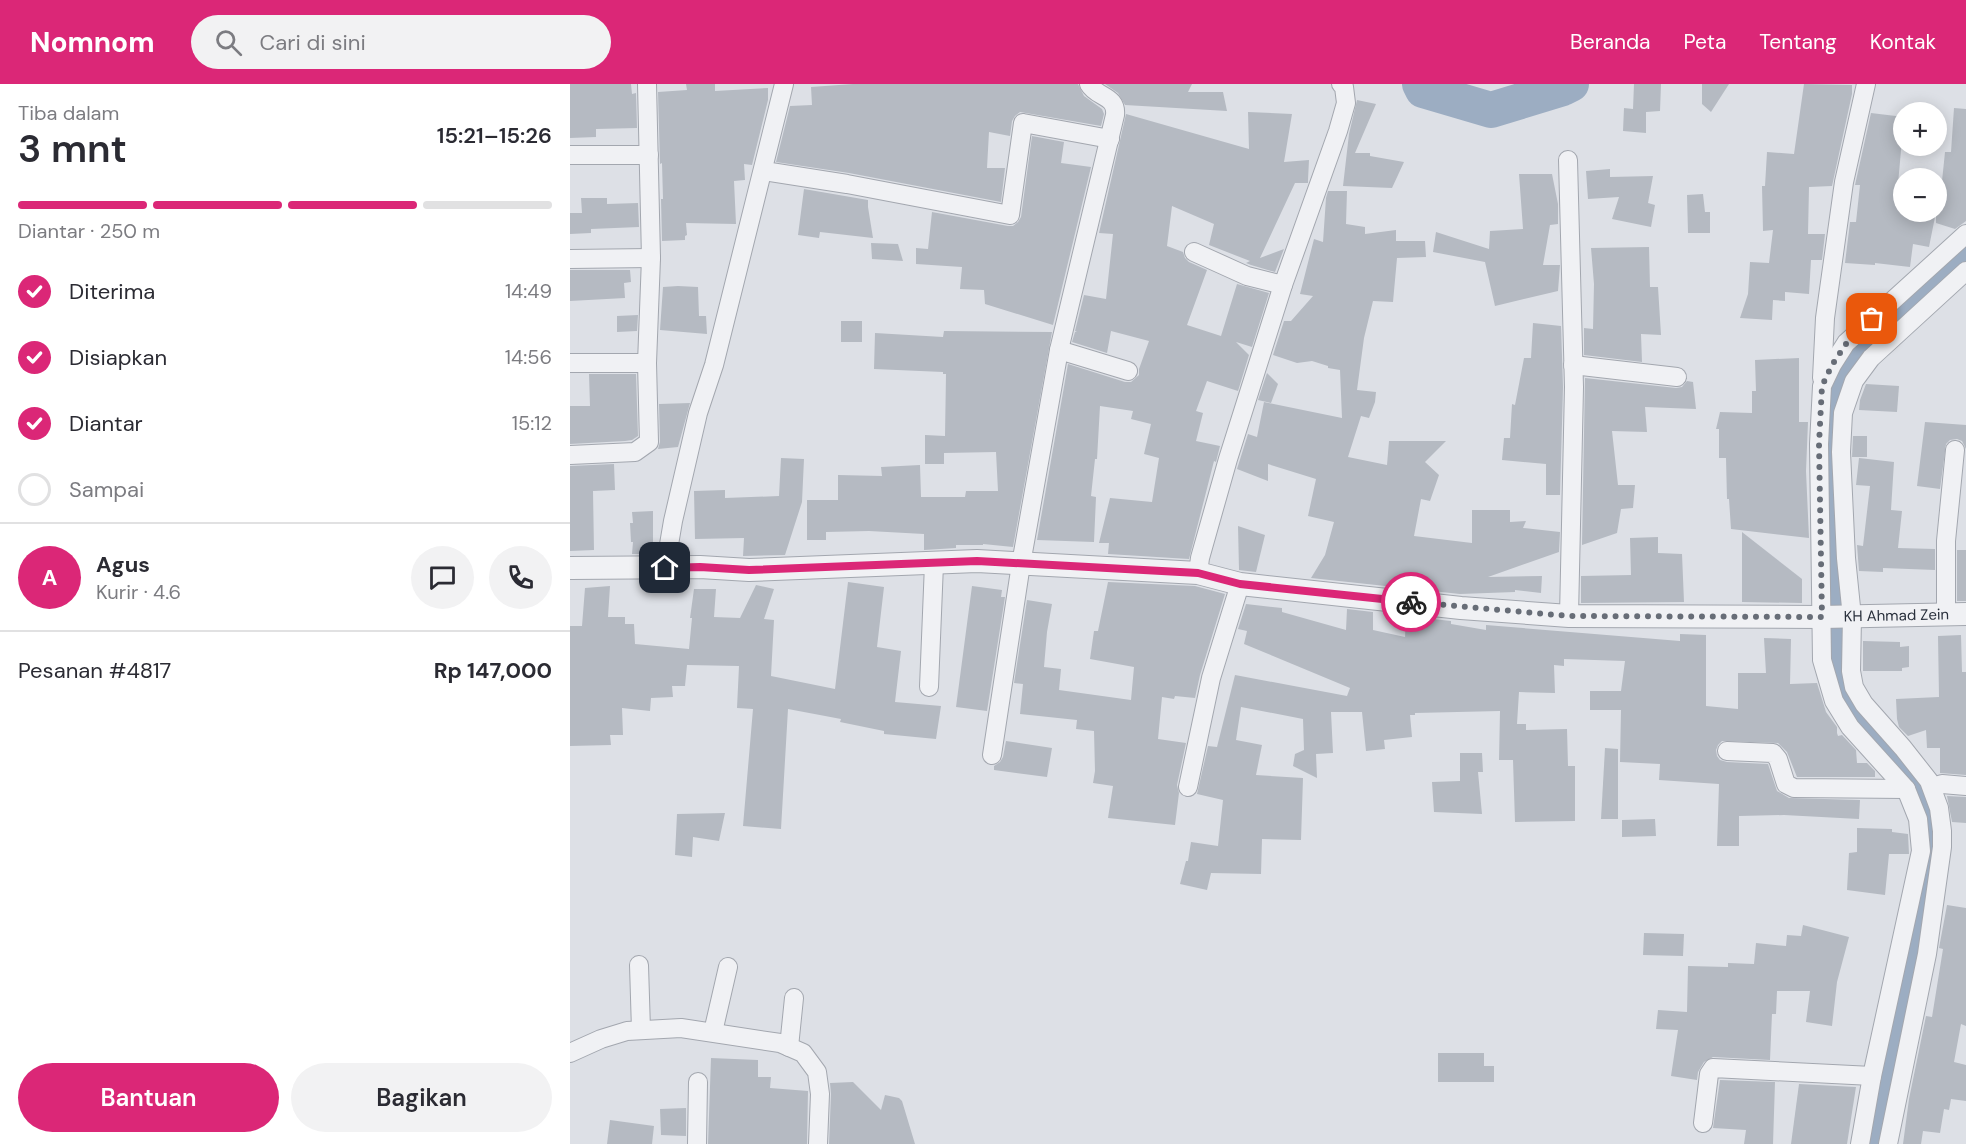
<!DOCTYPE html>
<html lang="id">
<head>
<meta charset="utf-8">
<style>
  :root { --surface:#fff; --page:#f2f2f3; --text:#2b2b33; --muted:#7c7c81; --line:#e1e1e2; --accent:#db2777 }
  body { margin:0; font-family:"DM Sans",sans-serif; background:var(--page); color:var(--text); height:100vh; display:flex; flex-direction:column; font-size:22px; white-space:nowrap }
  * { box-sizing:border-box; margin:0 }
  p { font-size:20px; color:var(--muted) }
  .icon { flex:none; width:33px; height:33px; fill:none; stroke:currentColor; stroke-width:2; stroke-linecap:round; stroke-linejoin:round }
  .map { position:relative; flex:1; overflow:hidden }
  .side { display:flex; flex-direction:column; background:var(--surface); width:570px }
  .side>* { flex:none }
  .tools { position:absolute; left:1323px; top:18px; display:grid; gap:12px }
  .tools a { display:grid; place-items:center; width:54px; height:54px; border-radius:50%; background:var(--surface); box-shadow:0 3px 15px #0003; font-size:30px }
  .pin { position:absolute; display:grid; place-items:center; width:51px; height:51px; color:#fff; margin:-26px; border-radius:12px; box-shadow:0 3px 9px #0006 }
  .courier { position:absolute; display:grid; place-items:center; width:60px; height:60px; margin:-30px; border:4px solid #db2777; border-radius:50%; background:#fff; color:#222; box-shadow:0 2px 8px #0007 }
  .headline em { font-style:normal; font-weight:600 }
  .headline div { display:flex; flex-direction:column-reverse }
  .headline { display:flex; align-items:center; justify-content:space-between; height:102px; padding:0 18px }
  h1 { font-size:39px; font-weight:600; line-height:45px }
  .bar { display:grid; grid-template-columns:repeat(4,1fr); gap:9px 6px; align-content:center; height:72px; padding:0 18px }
  .bar i { height:8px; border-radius:4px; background:var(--line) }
  .bar .current { background:var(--accent) }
  .bar p { grid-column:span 4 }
  .line { display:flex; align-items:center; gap:15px; padding:0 18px; border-top:2px solid var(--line) }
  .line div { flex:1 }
  .round { display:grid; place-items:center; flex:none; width:63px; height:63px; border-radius:32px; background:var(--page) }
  ol { padding:0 18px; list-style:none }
  li { display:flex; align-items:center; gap:18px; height:66px }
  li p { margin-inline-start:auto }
  li .icon { padding:6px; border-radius:50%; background:var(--accent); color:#fff; stroke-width:4 }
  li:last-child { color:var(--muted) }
  li i { width:33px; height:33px; border:3px solid var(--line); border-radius:50% }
  .action { display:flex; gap:12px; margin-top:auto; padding:12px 18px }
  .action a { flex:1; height:69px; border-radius:36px; background:var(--accent); color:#fff; font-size:24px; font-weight:600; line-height:69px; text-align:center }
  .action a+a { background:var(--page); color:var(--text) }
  header { display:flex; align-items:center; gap:36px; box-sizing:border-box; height:84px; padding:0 30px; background:var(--accent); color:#fff }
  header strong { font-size:28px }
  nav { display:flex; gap:33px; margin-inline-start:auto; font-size:21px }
  .search { width:420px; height:54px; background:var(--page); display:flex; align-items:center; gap:15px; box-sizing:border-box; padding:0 21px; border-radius:33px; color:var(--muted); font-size:22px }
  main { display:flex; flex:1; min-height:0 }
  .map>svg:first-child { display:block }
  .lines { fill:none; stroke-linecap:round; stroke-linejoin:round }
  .canal { stroke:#9cadc2; stroke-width:21 }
  .river { stroke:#9cadc2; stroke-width:36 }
  .building { fill:#b5bac2 }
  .minor-casing { stroke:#a3a7af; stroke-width:20 }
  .tertiary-casing { stroke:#a3a7af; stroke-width:24 }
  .minor { stroke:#f0f1f4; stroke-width:18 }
  .tertiary { stroke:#f0f1f4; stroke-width:22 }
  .done { stroke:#676d77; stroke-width:6; stroke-dasharray:0 10.8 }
  .route { stroke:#db2777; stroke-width:8 }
  .labels { text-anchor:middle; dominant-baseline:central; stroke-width:4.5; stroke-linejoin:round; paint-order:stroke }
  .street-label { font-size:15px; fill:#282f3b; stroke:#edeff4 }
</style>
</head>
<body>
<header>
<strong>Nomnom</strong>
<div class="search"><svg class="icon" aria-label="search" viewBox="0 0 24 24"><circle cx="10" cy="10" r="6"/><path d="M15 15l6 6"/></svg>Cari di sini</div>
<nav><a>Beranda</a><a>Peta</a><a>Tentang</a><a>Kontak</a></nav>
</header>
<main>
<section class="side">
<div class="headline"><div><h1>3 mnt</h1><p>Tiba dalam</p></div><em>15:21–15:26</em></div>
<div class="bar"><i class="current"></i><i class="current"></i><i class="current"></i><i></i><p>Diantar · 250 m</p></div>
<ol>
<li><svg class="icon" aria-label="check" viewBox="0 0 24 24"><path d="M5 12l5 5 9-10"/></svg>Diterima<p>14:49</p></li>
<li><svg class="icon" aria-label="check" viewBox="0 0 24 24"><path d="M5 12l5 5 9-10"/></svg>Disiapkan<p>14:56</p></li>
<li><svg class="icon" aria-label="check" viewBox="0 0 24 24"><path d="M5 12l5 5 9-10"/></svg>Diantar<p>15:12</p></li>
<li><i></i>Sampai</li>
</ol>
<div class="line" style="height:108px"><b class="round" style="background:var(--accent);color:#fff">A</b><div><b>Agus</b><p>Kurir · 4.6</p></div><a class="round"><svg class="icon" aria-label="chat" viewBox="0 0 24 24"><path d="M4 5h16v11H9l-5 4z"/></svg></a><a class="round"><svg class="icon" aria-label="phone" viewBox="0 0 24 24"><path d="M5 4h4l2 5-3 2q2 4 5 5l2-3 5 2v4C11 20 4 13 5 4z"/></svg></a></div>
<div class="line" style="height:78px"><div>Pesanan #4817</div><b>Rp 147,000</b></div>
<div class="action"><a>Bantuan</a><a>Bagikan</a></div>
</section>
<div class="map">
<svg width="1396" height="1060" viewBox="0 0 1396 1060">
  <rect width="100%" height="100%" fill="#dde0e6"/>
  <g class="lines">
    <!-- canal -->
    <path class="canal" d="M1302,1060L1363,753L1357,715L1341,690L1310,659L1279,615L1267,568L1262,337L1268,305L1279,283L1307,251L1396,173"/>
    <!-- river -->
    <path class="river" d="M850,0L853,6L921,26L993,4L1001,0"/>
  </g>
  <!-- building -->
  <g class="building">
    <path d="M0,0H61L62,10L66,9L67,44L26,45V53L0,54Z"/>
    <path d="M116,0H145V7L198,4V16L182,81L174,80L175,96L164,97L166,140L116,139L117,151L115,152V156L92,157L91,115H93L92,79L90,80L88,8L117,6Z"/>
    <path d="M283,0H508L514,12L532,25L534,30L531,42L450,28L445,32L442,37L440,52L419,48L417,84H435L431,118L279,89L206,78L220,22L242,21L241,3Z"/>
    <path d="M535,0H622L618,8H653L657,27L555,21L548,9Z"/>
    <path d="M1064,0H1091L1090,27L1076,28V49L1053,47L1054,24L1063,25Z"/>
    <path d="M1132,0H1159L1141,28L1132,20Z"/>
    <path d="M1234,0L1282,1V10L1262,102L1239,103L1238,150H1255L1252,176H1241L1239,210L1215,208V217L1203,216L1202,236L1170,234L1178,210L1180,178L1199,179L1203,146L1193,147L1192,102H1195L1197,68L1224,70Z"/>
    <path d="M787,16L806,20L785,69H800V72L834,78L822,104L773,102L779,50Z"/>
    <path d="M1384,24L1396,25V137L1385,145L1366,139V96L1372,97L1375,68H1381Z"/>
    <path d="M678,28L722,30L714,78L739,76L738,96V99H725L690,174L714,165L705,188L681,181L676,179L680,177L639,161L644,140L602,122L597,162L613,168L615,174L619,178L637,186L617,241L651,252L667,200L699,209L682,263L666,258L679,271L668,307L637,297L626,327L633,329L626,357L650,362L646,378L644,377L619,475L538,470L539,459H529L540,414L582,418L589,374L574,370L581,340L561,335L563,327L530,322L527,375H525L521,412L526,413L524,458L467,456L498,280L555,298H561L569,291V285L579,257L541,247L537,269L502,258L505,248H507L505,247L514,211L536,215L543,150L529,149L556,30L679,65Z"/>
    <path d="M1301,29L1334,33L1328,100H1334L1331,128H1366L1359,163L1343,160L1340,183L1305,179V181L1275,179L1280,138H1286L1290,101H1285Z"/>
    <path d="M462,52L494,58L491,79L521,83L483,241L415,220L414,206L390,205L392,183L346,180V164L358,165L362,128L438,142H443L448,138L451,133Z"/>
    <path d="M1040,85V93L1083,92L1078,119L1085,121L1081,143L1042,135L1049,113L1018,115L1016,87Z"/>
    <path d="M949,90H982L988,120V140L980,141L973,181H990L988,207L925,222L915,178L863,168L866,148L919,165L920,147L953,145Z"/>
    <path d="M234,105L298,116V123L303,154L250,148L249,154L228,151Z"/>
    <path d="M758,107H777L776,140L795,143V150L826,146V157H855L856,173L827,174L823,218L803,217L794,254L787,306L806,308L805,318L799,334L791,332L778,373L817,381L819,357H876L855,378L869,391L860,417L851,415L844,452L902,459V426H940V438L956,437L953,444L990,448L989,468L918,493L972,492L971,509L945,506V508L890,510L741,494L755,471L764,438L738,432L746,395L698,380V397L667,385L678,350L687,353L694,318L772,334L770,286L758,284V282L742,277L727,279L703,271L714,237H721L743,212L730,210L744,155L753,158L756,114Z"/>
    <path d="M1133,110L1135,128H1140V149H1118L1117,111Z"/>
    <path d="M11,114H37V120L68,119L69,143L21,145V149L0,150V129H12Z"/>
    <path d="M301,159L328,160L333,177L302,175Z"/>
    <path d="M1079,163L1080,203H1088L1091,251L1071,250L1072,278L1014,271V244L1023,245L1024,200L1021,164Z"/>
    <path d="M0,186H60L61,198L54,199L55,214L0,217Z"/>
    <path d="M108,202L128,203L129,232H136L137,250L90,246L93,203Z"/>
    <path d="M68,231L67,247L47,248V232Z"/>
    <rect x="271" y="237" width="21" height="21"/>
    <path d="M963,239L991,242L993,303L990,411H976V380L932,376L934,354H940L942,320L945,321L954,274H961Z"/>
    <path d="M374,247L482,248L443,463L413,460V461H386V464L354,466V450L299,447L256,448V456H237V416H268V391L312,392L311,383L350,381L351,413H395L396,407H428L426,368L374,369V380H355V351L375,352L376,290H373V288L304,285L305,249L373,253Z"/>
    <path d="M1229,274V338H1238L1236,387L1239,454L1161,445L1159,415H1157L1156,374H1149V345H1146L1150,328L1182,329V307H1186L1185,276Z"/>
    <path d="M697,289L708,300L701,319L688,316Z"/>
    <path d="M19,290H66L68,352L62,356L55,357L0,360V322H20Z"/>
    <path d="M1015,294L1106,304L1112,303L1117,297L1123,298L1126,325L1075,323L1077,348L1042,347L1048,401H1065L1063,424L1051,425L1047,449L1012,461Z"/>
    <path d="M1296,300L1329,302L1327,328L1289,326L1290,316Z"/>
    <path d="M120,319L108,363L88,365L90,358L89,320Z"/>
    <path d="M1355,338L1396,341V365L1392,357L1387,355L1380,356L1376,360L1370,405L1347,402Z"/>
    <path d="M1283,352H1297V373H1282Z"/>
    <path d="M211,374L234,375L232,418L215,471L173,472L174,454L125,455L124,407L155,406V414L209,412Z"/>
    <path d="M1289,374L1324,378L1321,426L1332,427L1328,464L1365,465V486L1313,484V488L1289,487L1287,461L1293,462L1300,402L1286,401Z"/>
    <path d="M44,380L45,406L23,407L24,466L0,467V382Z"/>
    <path d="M83,427V470H62L63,458H61L60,439H63L62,428Z"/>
    <path d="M668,442L695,451L686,488L669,486Z"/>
    <path d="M1172,448L1232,495V519L1172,518Z"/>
    <path d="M1088,453V469L1112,470L1114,518L1011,519V492L1061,491L1060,454Z"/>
    <rect x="1387" y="466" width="9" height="51"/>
    <path d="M278,498L314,503L307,563L331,567L325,618L371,622L366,655L314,650V647L270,638L271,635L218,625L211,745L173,742L183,625L167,624L169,582L117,581L115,602H102L103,613L81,614L80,627L52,624L53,651H40L41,661L0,662V542H12L15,504L40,502L38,533H55V540H64L65,560L119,565L122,534H120L124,505H146L144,533L170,534L186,501L204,505L194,535L204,536L201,592L265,605Z"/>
    <path d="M538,498L625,502L655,510L630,591L625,614L605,612L604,615L592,613L588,655L616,659L607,701L609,709L605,741L538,734L543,702L523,699L525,687L524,647L506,645L507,636L450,630L453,600L444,599L457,516L482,520L477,548L474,583L491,585L489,606L561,616L564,583L520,575L524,547H528Z"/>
    <path d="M402,502L432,506L431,513H435L417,627L386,623Z"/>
    <path d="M676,520L712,524V528L776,546L777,525L803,528V546L835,553L836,532L881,537V540L916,546V541L1110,557V550L1136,551V622L1168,625V589H1196L1194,554L1221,555L1220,600L1247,599L1256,628L1267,643V649L1268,652L1272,651L1286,666L1287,679H1297L1305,687V693H1227L1217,668L1208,659L1152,657L1148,661L1146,666L1147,672L1150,676L1157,678L1198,680L1207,707L1219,714L1290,716L1289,735L1214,731L1169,732V762H1147L1149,700L1089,696L1090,680L1050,678L1051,626H1020V607H1051L1055,577L994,575V582L984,581L985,609L949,608L947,640H956V646L997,645L998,682H1005V737L945,738L943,676H929L930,627L845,629V631H840L842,653L814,656L815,665L796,667L792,628H761L763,669L746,670L747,694L723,682L725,670L734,666L733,635L671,623L666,656L692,661L686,691L733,694L731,756L692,755L691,790L641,789L637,806L610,800L616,777H618L621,758L648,762L653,716L627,710L638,662L647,663L665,591L777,612L780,604L674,560L677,547L668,545Z"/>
    <path d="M1391,551L1392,588H1396V691L1370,689V664H1357L1356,646L1338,652L1329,643L1327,635L1326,615L1369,613L1368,552Z"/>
    <path d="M1293,557L1330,558V563L1339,562V583L1332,584V587H1293Z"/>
    <path d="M436,657L482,664L477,693L424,686V682L430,678L433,673Z"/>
    <path d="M1035,664L1048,665V735H1031Z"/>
    <path d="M890,669H912L913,688H908L912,730L864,728L862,698L890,697Z"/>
    <path d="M1377,712L1396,713V739L1382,738Z"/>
    <path d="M155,729L149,757L123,753L122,773L105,771L107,730Z"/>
    <path d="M1085,735L1086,752L1052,753V736Z"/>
    <path d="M1287,744L1322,745V748L1338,750L1339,770H1319L1315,811L1277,806L1279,769L1287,768Z"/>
    <path d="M1377,821L1396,824V942L1391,940L1384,978L1396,981V1017L1381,1015L1379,1026L1374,1025L1370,1049L1353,1047L1351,1060H1333L1339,1015L1356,932L1362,933L1373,865L1369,864Z"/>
    <path d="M1233,841L1279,853L1267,898L1262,942L1236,938L1240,907H1207L1206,930H1202L1200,976L1143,973L1134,978L1128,988L1127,996L1101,992L1108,946L1086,945L1088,926L1117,928L1118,882L1158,883V879L1184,880L1186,859L1216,862L1217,851L1231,852Z"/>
    <path d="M1074,849L1114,850L1113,872L1073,871Z"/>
    <path d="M868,969H914V982H924V998H868Z"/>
    <path d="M141,974L188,976V993H201L200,1004L238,1007L237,1060H138Z"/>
    <path d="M1150,996L1205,998L1203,1060H1174L1176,1046L1143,1044Z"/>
    <path d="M283,998L311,1026L315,1011L329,1014L332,1017L345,1060H259L261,1010L260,999Z"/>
    <path d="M1229,1000L1286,1003L1277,1060H1221Z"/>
    <path d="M116,1024V1052L91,1051L90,1025Z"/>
    <path d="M40,1036L84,1042L82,1060H37Z"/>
  </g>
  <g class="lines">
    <!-- minor casing -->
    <g class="minor-casing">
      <g id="minor">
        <path d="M0,71H79"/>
        <path d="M998,76L1004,303L999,532"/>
        <path d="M194,87L277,100L440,131L453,39L540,55"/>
        <path d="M624,168L677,192L713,201"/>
        <path d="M0,175L81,174"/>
        <path d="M489,266L545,31C547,11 527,14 519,0"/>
        <path d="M0,279H77"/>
        <path d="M1003,281L1107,293"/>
        <path d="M1252,294L1255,234L1274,98L1296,0"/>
        <path d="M0,371L65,368L79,358L77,279L81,174L77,0"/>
        <path d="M95,484L103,437L128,329L144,281L214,0"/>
        <path d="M628,489L630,474L658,375L713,201L768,47L776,19L774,3L771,0"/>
        <path d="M1376,529V457L1385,366"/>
        <path d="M359,603L364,480"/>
        <path d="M1157,667L1203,669L1208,675L1216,700L1224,704L1336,705"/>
        <path d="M422,671L451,480L489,266L558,287"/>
        <path d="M618,703L641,594L670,500"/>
        <path d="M1362,703L1372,700L1396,702"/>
        <path d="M69,881L71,946"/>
        <path d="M143,948L158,883"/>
        <path d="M219,963L224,914"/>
        <path d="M0,969L31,955L57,947L111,944L210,959L233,969L247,988L250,1010L248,1060"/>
        <path d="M1133,1039L1139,990L1143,984L1302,992"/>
        <path d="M127,1060L128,998"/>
        <path d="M1290,1060L1302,992L1351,767L1348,735L1336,705L1280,643L1264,617L1252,576L1249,360L1252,302L1262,281L1276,259L1396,150"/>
        <path d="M1318,1060L1357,870L1372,763V747L1369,724L1359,697L1333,664L1294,620L1284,603L1281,587L1282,533L1276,474L1271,368L1273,329L1284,297L1301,274L1396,187"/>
      </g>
    </g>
    <!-- tertiary casing -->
    <g class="tertiary-casing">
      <g id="tertiary">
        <path id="s1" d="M0,484L130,483L179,486L407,477L628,489L670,500L891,524L999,532L1252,533L1396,530"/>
      </g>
    </g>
    <!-- minor -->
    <use href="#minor" class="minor"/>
    <!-- tertiary -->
    <use href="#tertiary" class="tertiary"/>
  </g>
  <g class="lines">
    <!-- done -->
    <path class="done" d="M841,518L999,532L1252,533L1249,360L1252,302L1262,281L1276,260L1302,235"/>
    <!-- route -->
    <path class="route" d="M95,484L130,483L179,486L407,477L628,489L670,500L841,518"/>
  </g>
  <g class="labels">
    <!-- street labels -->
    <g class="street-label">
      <text stroke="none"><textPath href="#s1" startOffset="1330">KH Ahmad Zein</textPath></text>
    </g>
  </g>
</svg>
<div class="tools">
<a>+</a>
<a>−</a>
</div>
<div class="pin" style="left:1302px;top:235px;background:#ea580c"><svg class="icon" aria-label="bag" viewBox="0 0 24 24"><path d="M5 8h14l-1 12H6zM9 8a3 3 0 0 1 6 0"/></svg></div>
<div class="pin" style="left:95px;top:484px;background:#1f2937"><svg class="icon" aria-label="home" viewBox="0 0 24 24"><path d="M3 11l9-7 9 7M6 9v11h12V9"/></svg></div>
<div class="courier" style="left:841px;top:518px"><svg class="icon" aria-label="bike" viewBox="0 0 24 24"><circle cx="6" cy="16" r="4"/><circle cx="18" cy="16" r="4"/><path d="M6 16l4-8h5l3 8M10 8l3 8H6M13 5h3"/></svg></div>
</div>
</main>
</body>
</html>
